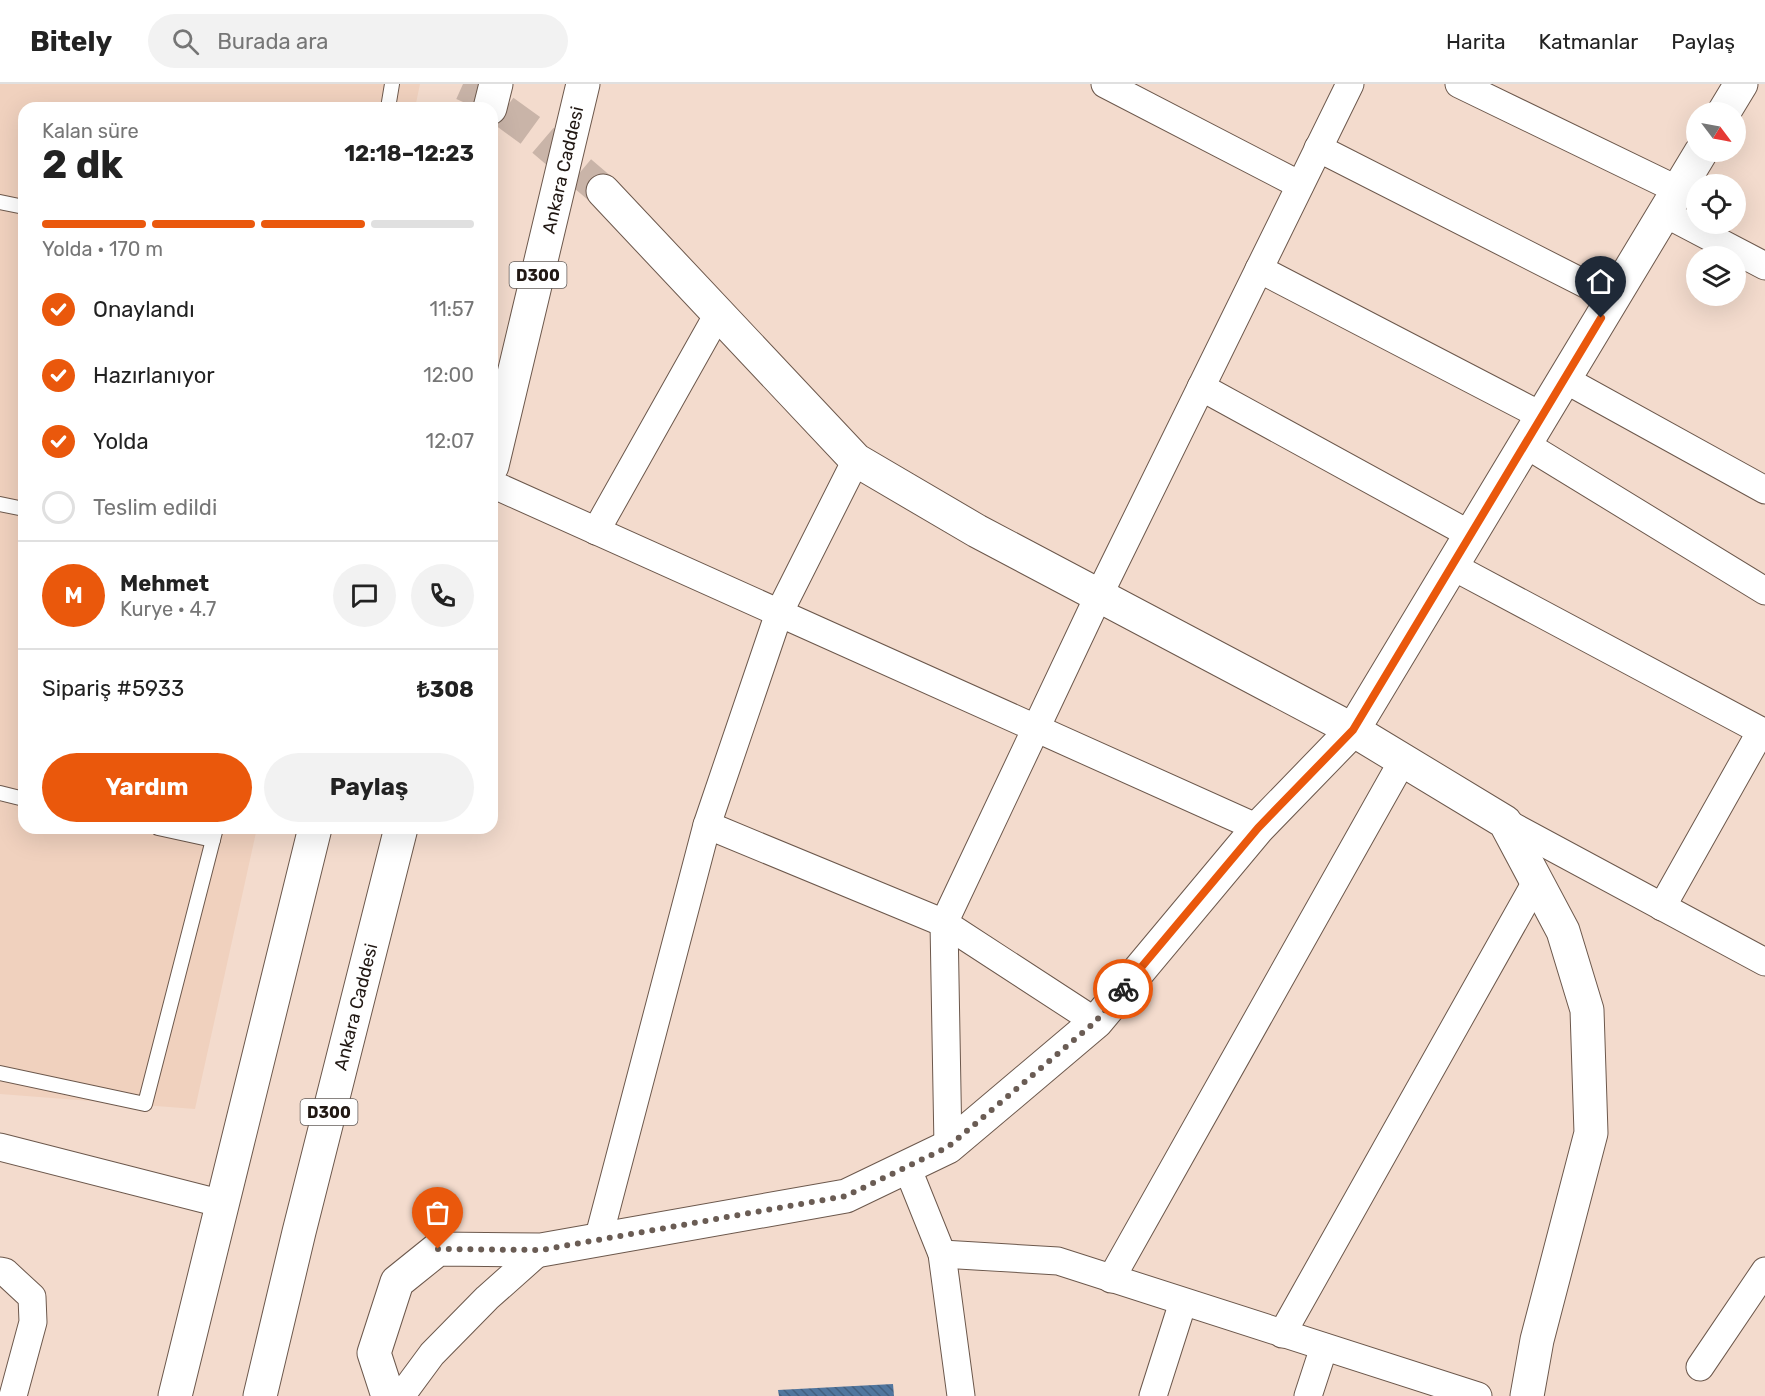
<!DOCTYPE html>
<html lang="tr">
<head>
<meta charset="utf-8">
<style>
  :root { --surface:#fff; --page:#f2f2f2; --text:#222; --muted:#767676; --line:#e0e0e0; --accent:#ea580c }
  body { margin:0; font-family:Rubik,sans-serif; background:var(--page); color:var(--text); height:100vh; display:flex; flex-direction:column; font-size:22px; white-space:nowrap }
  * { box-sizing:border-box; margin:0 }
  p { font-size:20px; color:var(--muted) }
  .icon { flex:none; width:33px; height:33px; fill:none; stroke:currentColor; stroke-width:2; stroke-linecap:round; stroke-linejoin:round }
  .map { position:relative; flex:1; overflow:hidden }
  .panel { position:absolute; left:18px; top:18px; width:480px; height:732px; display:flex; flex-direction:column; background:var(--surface); border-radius:18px; box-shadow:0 6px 24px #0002 }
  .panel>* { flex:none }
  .needle { width:39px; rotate:122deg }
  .tools { position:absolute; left:1686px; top:18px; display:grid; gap:12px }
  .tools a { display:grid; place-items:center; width:60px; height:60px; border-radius:50%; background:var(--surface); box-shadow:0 6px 24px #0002; font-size:30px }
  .pin { position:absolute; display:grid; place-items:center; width:51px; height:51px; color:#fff; margin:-62px -26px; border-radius:50% 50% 50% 0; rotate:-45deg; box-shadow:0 0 6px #0007 }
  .pin .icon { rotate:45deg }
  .courier { position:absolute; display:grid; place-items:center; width:60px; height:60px; margin:-30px; border:4px solid #ea580c; border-radius:50%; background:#fff; color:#222; box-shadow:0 2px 8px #0007 }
  .headline em { font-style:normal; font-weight:700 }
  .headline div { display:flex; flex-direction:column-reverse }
  .headline { display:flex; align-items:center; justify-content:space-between; height:102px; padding:0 24px }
  h1 { font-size:39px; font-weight:700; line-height:45px }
  .bar { display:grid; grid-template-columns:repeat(4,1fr); gap:9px 6px; align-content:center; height:72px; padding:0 24px }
  .bar i { height:8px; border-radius:4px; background:var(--line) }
  .bar .current { background:var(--accent) }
  .bar p { grid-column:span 4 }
  .line { display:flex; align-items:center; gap:15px; padding:0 24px; border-top:2px solid var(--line) }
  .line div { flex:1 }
  .round { display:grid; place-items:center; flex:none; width:63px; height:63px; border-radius:32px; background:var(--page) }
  ol { padding:0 24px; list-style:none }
  li { display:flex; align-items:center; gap:18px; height:66px }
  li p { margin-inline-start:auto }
  li .icon { padding:6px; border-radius:50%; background:var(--accent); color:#fff; stroke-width:4 }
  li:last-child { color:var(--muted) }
  li i { width:33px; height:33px; border:3px solid var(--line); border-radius:50% }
  .button { display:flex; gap:12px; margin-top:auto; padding:12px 24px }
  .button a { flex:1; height:69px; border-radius:36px; background:var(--accent); color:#fff; font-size:24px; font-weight:700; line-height:69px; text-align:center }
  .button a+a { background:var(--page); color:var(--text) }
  header { display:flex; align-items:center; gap:36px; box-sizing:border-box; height:84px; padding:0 30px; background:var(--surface); border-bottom:2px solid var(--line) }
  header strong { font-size:28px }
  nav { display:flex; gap:33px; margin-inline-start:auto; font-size:21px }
  .search { width:420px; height:54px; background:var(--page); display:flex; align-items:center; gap:15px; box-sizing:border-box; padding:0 21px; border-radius:33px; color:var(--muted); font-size:22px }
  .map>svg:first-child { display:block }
  .built { fill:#f0d1be }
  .building { fill:url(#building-back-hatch) }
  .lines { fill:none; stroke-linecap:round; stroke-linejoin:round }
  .secondary-tunnel { stroke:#c9b4a8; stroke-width:33; stroke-dasharray:33 16; stroke-linecap:butt }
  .lane-casing { stroke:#6c584c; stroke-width:16 }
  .street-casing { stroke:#6c584c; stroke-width:29 }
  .secondary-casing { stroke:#6c584c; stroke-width:35 }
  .highway-casing { stroke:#6c584c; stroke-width:35 }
  .lane { stroke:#fff; stroke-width:14 }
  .street { stroke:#fff; stroke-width:27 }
  .secondary { stroke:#fff; stroke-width:33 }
  .highway { stroke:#fff; stroke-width:33 }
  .done { stroke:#6a5c54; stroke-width:6; stroke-dasharray:0 10.8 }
  .route { stroke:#ea580c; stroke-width:8 }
  .labels { text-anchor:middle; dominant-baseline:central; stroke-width:5; stroke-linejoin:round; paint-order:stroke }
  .shield { fill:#fff; stroke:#645d5a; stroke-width:1.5 }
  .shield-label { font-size:16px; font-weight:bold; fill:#211813 }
  .street-label { font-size:18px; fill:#211813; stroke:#fff }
</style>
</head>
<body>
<header>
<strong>Bitely</strong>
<div class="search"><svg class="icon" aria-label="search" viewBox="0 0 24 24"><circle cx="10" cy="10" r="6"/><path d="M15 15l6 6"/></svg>Burada ara</div>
<nav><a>Harita</a><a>Katmanlar</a><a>Paylaş</a></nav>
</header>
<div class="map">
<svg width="1765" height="1312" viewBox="0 0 1765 1312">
  <defs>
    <pattern id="building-back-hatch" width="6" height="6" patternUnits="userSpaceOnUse" patternTransform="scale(1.5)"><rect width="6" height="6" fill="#51769e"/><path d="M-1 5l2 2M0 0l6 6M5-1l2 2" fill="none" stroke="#436080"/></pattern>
  </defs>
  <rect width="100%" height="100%" fill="#f3dbcd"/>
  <!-- built -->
  <path class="built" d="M0,0H420L415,24H24V744H257L195,1025L0,1010Z"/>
  <!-- building -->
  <path class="building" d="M893,1300L894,1312H779L778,1306Z"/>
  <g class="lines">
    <!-- secondary-tunnel -->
    <path class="secondary-tunnel" d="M463,0L472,4L538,52L603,107"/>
    <!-- lane casing -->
    <g class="lane-casing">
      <g id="lane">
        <path d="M388,24L392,0"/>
        <path d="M0,118L24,123"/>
        <path d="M0,420L24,425"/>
        <path d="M0,709L24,715"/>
        <path d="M158,744L213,756"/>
        <path d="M0,989L145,1020L216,744"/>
      </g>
    </g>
    <!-- street casing -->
    <g class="street-casing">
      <g id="street">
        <path d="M1105,0L1300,101"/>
        <path d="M1459,0L1678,106"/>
        <path d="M1318,64L1613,214"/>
        <path d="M1664,129L1765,182"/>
        <path d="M1259,185L1542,332"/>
        <path d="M1564,295L1765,406"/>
        <path d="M1201,303L1471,451"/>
        <path d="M1525,360L1765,507"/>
        <path d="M492,400L1258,744"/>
        <path d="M596,447L718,230"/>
        <path d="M1452,482L1765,649"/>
        <path d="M1505,738L1765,878"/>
        <path d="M707,741L944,839L1096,938"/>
        <path d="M1662,823L1761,647"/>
        <path d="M0,1063L223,1120"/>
        <path d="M948,1063L944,839L1099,511L1350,0"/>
        <path d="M907,1083L942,1170L961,1312"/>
        <path d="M598,1156L707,741L779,529L856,376"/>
        <path d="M942,1170L1058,1177L1478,1312"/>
        <path d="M0,1187L5,1188L32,1213L33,1238L13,1312"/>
        <path d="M1111,1195L1403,676"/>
        <path d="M1282,1250L1536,798"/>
        <path d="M1700,1283L1765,1187"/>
        <path d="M401,1312L432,1270L487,1214L541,1166"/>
        <path d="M1153,1312L1183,1218"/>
        <path d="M1308,1312L1324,1263"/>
      </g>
    </g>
    <!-- secondary casing -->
    <g class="secondary-casing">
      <g id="secondary">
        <path d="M1724,28L1741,0"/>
        <path d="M603,107L856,376L977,447L1353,646L1505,738L1563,847L1587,926L1591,1049L1537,1256L1527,1312"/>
        <path d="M388,1312L374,1269L397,1198L438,1165L541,1166L846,1112L948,1063L1096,938L1258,744L1353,646L1701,68"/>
      </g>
    </g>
    <!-- highway casing -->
    <g class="highway-casing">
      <g id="highway">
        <path d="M490,24L496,0"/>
        <path d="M492,382L583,0"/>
        <path d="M175,1312L315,744"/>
        <path d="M260,1312L299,1148L401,744"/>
      </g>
    </g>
    <!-- lane -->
    <use href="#lane" class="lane"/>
    <!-- street -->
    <use href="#street" class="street"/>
    <!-- secondary -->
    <use href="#secondary" class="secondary"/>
    <!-- highway -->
    <use href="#highway" class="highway"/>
  </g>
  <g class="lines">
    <!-- done -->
    <path class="done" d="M438,1165L541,1166L846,1112L948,1063L1095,938L1123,905"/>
    <!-- route -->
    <path class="route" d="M1123,905L1258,744L1353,646L1601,234"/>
  </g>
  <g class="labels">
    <!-- shield labels -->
    <g class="shield">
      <rect x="509.5" y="178" width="57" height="26" rx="4.5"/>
      <rect x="300.5" y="1015" width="57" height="26" rx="4.5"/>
    </g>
    <g class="shield-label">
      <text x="538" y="191">D300</text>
      <text x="329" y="1028">D300</text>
    </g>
    <!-- street labels -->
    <g class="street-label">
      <text transform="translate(563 86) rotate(-77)">Ankara Caddesi</text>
      <text transform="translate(356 923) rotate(-76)">Ankara Caddesi</text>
    </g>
  </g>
</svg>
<div class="tools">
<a><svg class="needle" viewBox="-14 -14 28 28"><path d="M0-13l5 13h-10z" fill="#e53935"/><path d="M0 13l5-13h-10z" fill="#767676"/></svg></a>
<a><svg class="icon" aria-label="locate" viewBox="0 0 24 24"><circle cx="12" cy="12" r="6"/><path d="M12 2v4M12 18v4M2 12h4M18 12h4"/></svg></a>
<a><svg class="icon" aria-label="layers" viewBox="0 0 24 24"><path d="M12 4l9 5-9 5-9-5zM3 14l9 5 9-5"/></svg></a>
</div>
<div class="pin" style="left:438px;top:1165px;background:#ea580c"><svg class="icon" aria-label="bag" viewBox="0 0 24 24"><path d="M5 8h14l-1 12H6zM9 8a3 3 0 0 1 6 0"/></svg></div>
<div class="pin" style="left:1601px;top:234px;background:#1f2937"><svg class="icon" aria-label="home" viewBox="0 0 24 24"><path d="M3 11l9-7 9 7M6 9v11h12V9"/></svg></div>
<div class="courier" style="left:1123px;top:905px"><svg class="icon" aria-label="bike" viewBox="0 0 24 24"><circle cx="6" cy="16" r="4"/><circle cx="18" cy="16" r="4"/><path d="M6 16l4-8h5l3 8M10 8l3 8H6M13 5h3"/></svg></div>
<section class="panel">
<div class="headline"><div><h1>2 dk</h1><p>Kalan süre</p></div><em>12:18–12:23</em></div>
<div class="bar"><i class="current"></i><i class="current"></i><i class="current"></i><i></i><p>Yolda · 170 m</p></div>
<ol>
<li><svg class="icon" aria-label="check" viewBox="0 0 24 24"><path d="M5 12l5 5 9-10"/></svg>Onaylandı<p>11:57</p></li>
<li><svg class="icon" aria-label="check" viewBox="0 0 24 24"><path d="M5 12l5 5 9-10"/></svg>Hazırlanıyor<p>12:00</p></li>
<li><svg class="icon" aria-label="check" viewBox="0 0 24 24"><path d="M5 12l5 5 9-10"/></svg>Yolda<p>12:07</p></li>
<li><i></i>Teslim edildi</li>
</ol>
<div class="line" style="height:108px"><b class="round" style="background:var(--accent);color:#fff">M</b><div><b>Mehmet</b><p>Kurye · 4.7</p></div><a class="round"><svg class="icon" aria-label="chat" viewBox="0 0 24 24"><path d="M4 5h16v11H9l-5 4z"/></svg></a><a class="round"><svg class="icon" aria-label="phone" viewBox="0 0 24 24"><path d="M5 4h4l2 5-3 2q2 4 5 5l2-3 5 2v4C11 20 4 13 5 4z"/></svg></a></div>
<div class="line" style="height:78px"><div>Sipariş #5933</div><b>₺308</b></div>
<div class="button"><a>Yardım</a><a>Paylaş</a></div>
</section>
</div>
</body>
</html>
